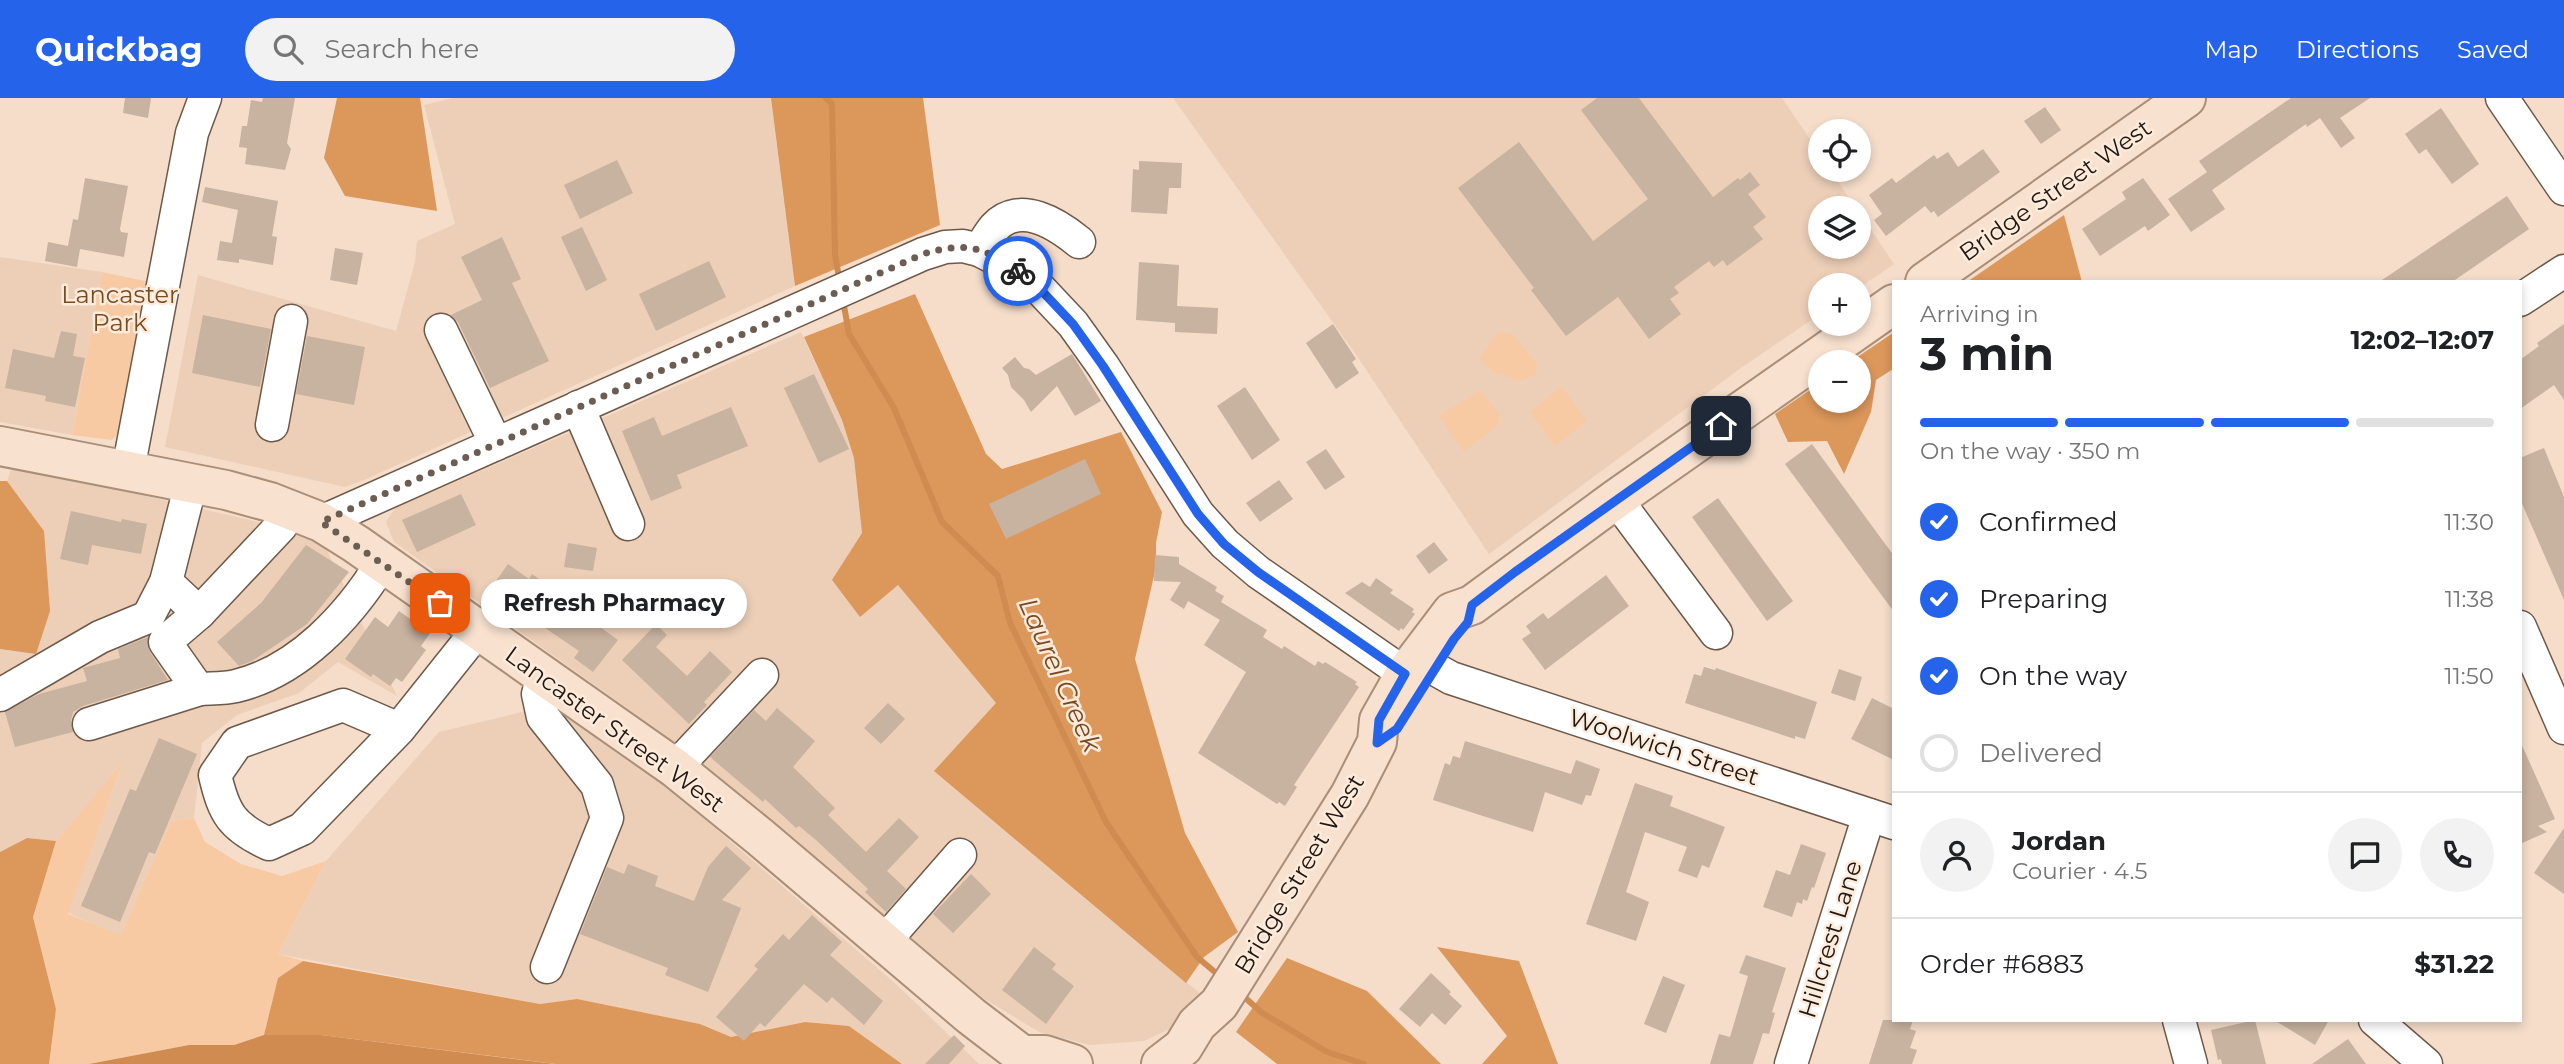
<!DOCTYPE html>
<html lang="en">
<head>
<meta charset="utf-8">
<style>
  :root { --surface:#fff; --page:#f2f2f2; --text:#202124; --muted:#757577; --line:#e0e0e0; --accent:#2563eb }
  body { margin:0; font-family:Montserrat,sans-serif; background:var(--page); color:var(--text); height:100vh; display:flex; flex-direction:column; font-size:26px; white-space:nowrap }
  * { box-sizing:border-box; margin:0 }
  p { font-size:23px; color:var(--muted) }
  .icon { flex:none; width:38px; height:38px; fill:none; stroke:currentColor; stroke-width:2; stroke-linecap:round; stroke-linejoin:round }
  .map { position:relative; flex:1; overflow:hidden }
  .side { position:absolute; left:1892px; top:182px; width:630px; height:742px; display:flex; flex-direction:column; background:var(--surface); border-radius:0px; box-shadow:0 4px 10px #0003 }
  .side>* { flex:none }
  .controls { position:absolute; left:1808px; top:21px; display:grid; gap:14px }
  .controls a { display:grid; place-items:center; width:63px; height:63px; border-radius:50%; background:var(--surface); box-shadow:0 4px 10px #0003; font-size:35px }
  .pin { position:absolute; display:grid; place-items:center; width:60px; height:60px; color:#fff; margin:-30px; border-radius:14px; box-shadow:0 4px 10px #0006 }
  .courier { position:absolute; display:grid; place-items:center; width:70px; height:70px; margin:-35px; border:5px solid #2563eb; border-radius:50%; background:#fff; color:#222; box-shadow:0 2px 9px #0007 }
  .bubble { position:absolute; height:49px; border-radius:24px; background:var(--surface); box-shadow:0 4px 10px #0003; font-size:23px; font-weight:700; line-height:49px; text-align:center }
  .summary em { font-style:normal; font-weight:700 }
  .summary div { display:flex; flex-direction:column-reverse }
  .summary { display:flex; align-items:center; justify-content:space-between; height:119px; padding:0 28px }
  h1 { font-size:46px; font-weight:700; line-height:52px }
  .bar { display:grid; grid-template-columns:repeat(4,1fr); gap:10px 7px; align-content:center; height:84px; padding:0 28px }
  .bar i { height:9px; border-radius:5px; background:var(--line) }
  .bar .current { background:var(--accent) }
  .bar p { grid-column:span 4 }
  .line { display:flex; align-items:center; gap:18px; padding:0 28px; border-top:2px solid var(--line) }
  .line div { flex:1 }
  .round { display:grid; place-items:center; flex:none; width:74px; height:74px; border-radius:37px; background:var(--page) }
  ol { padding:0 28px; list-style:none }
  li { display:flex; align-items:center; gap:21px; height:77px }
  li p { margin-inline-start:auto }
  li .icon { padding:7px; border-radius:50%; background:var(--accent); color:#fff; stroke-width:4 }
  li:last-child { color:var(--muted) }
  li i { width:38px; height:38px; border:4px solid var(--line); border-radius:50% }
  header { display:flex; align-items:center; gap:42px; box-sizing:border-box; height:98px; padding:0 35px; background:var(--accent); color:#fff }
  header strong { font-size:33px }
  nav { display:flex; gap:38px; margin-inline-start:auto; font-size:24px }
  .search { width:490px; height:63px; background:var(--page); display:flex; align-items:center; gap:18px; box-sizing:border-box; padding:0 24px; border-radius:38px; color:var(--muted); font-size:26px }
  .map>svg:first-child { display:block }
  .built { fill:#edcfb8 }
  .green { fill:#f8caa4 }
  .forest { fill:#dc975b }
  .water { fill:#cf8b50 }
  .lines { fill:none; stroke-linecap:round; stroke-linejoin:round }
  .stream { stroke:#cf8b50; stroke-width:6 }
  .building { fill:#c8b2a0 }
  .minor-casing { stroke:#6d5949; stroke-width:35 }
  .major-casing { stroke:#a98e78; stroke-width:42 }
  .minor { stroke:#fff; stroke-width:32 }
  .major { stroke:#f8e1cf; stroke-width:38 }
  .done { stroke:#6b5d52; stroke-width:7; stroke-dasharray:0 12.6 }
  .route { stroke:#2563eb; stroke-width:9 }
  .labels { text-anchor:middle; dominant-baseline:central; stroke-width:5; stroke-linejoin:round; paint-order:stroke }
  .street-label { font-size:24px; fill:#201811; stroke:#feebdc }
  .park-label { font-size:24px; fill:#794b1f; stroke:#feebdc }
  .water-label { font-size:26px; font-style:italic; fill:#78491e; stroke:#feebdc }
</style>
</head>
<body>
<header>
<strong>Quickbag</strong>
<div class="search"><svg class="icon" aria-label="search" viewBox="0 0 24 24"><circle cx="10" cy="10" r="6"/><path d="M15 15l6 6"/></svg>Search here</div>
<nav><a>Map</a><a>Directions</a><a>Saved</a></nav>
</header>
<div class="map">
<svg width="2564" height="966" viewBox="0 0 2564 966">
  <rect width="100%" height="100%" fill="#f5ddca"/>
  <!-- built -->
  <g class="built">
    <path d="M453,0H771L795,188L364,382L345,389L165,349L198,177L396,233L415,164L417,143L455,126L424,7Z"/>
    <path d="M1173,0H1782L1820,56V72H1830L1856,110H1820V149H1858L1859,114L1894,166L1859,190L1858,187H1820V216L1741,270L1489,456L1359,261Z"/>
    <path d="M0,159L102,174L72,337L0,324Z"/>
    <path d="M801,234L842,322L854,360L862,435L898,486L997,605L935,673L1202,897L1174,929L1144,943L1090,947L1039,934L980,898L672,642L394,444L386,424L395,410Z"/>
    <path d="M12,369L56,377L267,426L322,442L397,598L338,564L299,595L237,617L202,645L194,720L171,723L121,838L68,815L122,667L56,743L27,740L0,754V551L36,556L44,433L7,383Z"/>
    <path d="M551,607L656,679L896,886L979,966H902L849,928L805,924L731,939L700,926L577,901L540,906L278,856L326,763L439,634Z"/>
  </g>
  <!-- green -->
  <g class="green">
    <path d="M102,174L150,184L122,331L112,342L72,337Z"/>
    <path d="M1499,234L1513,236L1537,266L1535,277L1521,283L1493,274L1479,260Z"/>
    <path d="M1561,288L1587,323L1555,348L1530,314Z"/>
    <path d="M1480,292L1499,315V326L1464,354L1439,318Z"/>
    <path d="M123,664L68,816L121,837L171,723L194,720L205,744L241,766L282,778L326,763L278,856L303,863L278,880L264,937L234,947H189L89,966H49L56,911L33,819L56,743Z"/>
  </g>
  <!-- forest -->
  <g class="forest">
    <path d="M337,0H420L437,113L345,98L324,60Z"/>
    <path d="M771,0H923L940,127L795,188Z"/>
    <path d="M2064,117L2082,184H1967Z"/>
    <path d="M915,196L986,356L1002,371L1121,334L1162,414L1156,445V469L1135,561L1185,735L1238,834L1204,859L1186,885L934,673L996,605L898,487L860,519L832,482L862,435L854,360L842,322L804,239Z"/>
    <path d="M1893,235V271L1876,282L1871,314L1844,376L1827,343L1788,344L1775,316L1820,285V303H1858V264H1850Z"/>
    <path d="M0,383H7L44,433L50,513L36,556L0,551Z"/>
    <path d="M27,740L56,743L33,819L56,911L49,966H0V754Z"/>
    <path d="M1437,849L1519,863L1558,966H1482L1507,938Z"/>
    <path d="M1287,860L1367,893L1441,966H1277L1236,934Z"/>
    <path d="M303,863L540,906L577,901L700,926L731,939L805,924L849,928L902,966H556L321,937H264L278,880Z"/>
  </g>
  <!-- water -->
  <path class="water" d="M264,937H321L555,966H89L189,947H234Z"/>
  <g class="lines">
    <!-- stream -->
    <g class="stream">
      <path d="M826,0L832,6L835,157L840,185"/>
      <path d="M843,202L849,236L894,310L942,424L998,478L1010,525L1106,724L1197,859L1222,880"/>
      <path d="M1241,896L1261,914L1327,954L1364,966"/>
    </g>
  </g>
  <!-- building -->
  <g class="building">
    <path d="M125,0H151L148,20L123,15Z"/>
    <path d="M263,0H295L287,45L291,51L285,72L245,66L247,50L239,49L242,28H247L251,2L262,4Z"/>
    <path d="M1597,0H1639L1713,99L1738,80L1740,82L1750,74L1760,87L1748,96L1766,119L1753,129L1763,141L1727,168L1723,162L1714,169L1709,163L1674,189L1679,195L1670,201L1681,216L1649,241L1618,199L1566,238L1531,192L1534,190L1458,90L1519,44L1593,143L1648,101L1581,12Z"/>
    <path d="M2291,0H2370L2340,20L2355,40L2341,50L2320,20L2307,29L2306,26L2212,92L2225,111L2191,134L2168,101L2207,74L2199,63Z"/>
    <path d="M2045,9L2061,32L2041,46L2024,23Z"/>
    <path d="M2441,10L2479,66L2452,86L2426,51L2419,56L2405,36Z"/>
    <path d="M1983,51L2000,74L1938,119L1934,113L1931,115L1925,108L1886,138L1874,122L1882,116L1869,97L1892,80L1896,85L1934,57L1937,61L1948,54L1958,69Z"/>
    <path d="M617,62L633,95L580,121L564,87Z"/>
    <path d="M1139,63L1182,65L1181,90H1169L1167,116L1131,114L1133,71L1139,72Z"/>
    <path d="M85,80L128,88L120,131L121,134L128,135L124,159L80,151L77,169L45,163L48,144L68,148L73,121L78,122Z"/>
    <path d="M2143,80L2170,117L2148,133L2145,128L2100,158L2082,131L2126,101L2122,94Z"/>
    <path d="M205,89L278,103L272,138L277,139L273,167L239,161V165L217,162L220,143L232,145L238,112L202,104Z"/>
    <path d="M2507,98L2529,131L2468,173L2452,184H2379Z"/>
    <path d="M582,129L607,182L586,193L561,139Z"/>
    <path d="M502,139L521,181L512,185L549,263L490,290L458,224L451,217L482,202L461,159Z"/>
    <path d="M335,150L363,155L357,187L330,182Z"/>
    <path d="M709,163L726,199L656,233L639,196Z"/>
    <path d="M1139,164L1179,167L1177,208L1218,210L1217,236L1175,234V225L1136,222Z"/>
    <path d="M203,217L271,231L260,289L192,275Z"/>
    <path d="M1333,226L1356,261L1352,264L1359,275L1336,291L1306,245Z"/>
    <path d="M2564,226V302L2554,287L2520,311V262L2539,248L2537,245Z"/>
    <path d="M61,233L77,236L73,258L85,260L75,309L45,303L46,298L5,290L13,251L54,260Z"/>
    <path d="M307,238L365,249L354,307L296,296Z"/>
    <path d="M1072,256L1101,303L1075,318L1057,288L1031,314L1024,302L1011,289L1008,277L1002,270L1015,259L1024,270L1029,271L1036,277Z"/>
    <path d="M814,276L849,351L819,365L784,290Z"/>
    <path d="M1245,289L1280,342L1252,362L1217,308Z"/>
    <path d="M731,309L748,348L677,377L682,390L651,403L622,333L654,319L662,338Z"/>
    <path d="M1812,346L1894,458V514L1785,366Z"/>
    <path d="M2544,350L2564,399V502L2520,401V360Z"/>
    <path d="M1326,351L1345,379L1325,392L1306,364Z"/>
    <path d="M1085,361L1101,396L1006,441L989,406Z"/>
    <path d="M1279,382L1293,401L1260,424L1246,405Z"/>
    <path d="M461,396L476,427L417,454L402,422Z"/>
    <path d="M1718,400L1793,503L1767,523L1692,419Z"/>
    <path d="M71,413L121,424L122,421L147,426L141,456L92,447L88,467L60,461Z"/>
    <path d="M1434,444L1448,462L1429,476L1416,458Z"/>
    <path d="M568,445L597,450L593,473L564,469Z"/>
    <path d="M306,447L349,474L307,526L252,563L239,568L217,544L261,505Z"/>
    <path d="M1155,457L1179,459V466L1217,489L1215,493L1224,498L1221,504L1267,532L1263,539L1282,551L1284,548L1315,568L1318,563L1323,566L1325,564L1357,584L1355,586L1359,589L1294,687L1297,689L1285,708L1279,704L1277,706L1198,655L1246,574L1204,547L1220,522L1188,503L1184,511L1170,502L1181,484L1154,483Z"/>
    <path d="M508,466L529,481L532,476L591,518L589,521L618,542L593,574L574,560L579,553L520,513L510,527L480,506Z"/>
    <path d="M1606,477L1629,508L1545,572L1522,541L1531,535L1526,528L1543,515L1548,521Z"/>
    <path d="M1376,480L1393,492L1390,495L1414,511L1412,514L1415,516L1403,532L1401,530L1399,533L1345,495L1362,484L1370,489Z"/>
    <path d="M399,513L430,535L421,548L426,552L402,584L396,580L390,588L373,576L371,579L345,561L375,519L388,529Z"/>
    <path d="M656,526L667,537L656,549L687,578L710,553L732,574L704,604L707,607L689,626L622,562Z"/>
    <path d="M148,539L150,554L168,582L83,608L73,614L71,623L73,634L15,649L5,614L39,596L87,583L83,570L120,560L118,551Z"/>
    <path d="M1704,569L1715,572L1716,570L1817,604L1805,641L1795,638V641L1685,605L1694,576L1701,578Z"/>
    <path d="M1839,571L1862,579L1855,603L1831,595Z"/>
    <path d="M1872,600L1894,611V662L1851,641Z"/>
    <path d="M888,605L905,621L881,646L864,630Z"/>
    <path d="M777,610L815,643L793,669L835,710L828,717L866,754L899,720L919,739L887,773L906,791L886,814L865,794L868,791L816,742L799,728L796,730L765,701L763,704L710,659L754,612L766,623Z"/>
    <path d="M159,640L197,656L155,756L149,754L120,824L81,808L130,691L136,693Z"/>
    <path d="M1465,643L1571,676L1576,662L1600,671L1591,698L1586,697L1582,707L1545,694L1533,734L1433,702L1445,665L1450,667L1453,658L1460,660Z"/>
    <path d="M2520,643L2555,721L2538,728L2547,734L2520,746Z"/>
    <path d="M1635,685L1673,698L1670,708L1725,729L1709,770L1702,767L1697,780L1678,773L1687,749L1645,734L1626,794L1649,804L1636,843L1586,826Z"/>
    <path d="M2564,730V796L2534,775Z"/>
    <path d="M1801,746L1826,755L1814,790L1812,789L1807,803L1803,801L1802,806L1797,804L1792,819L1763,809L1776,772L1790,777Z"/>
    <path d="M726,748L751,770L722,802L741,810L708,894L665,877L668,870L580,836L607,769L624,776L628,766L658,778L655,788L694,803L708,769Z"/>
    <path d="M971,776L991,796L953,835L933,816Z"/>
    <path d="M812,817L842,844L830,857L883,903L864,927L832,899L827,905L804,886L765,929L760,925L744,943L716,919L758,871L754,868L783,836L789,842Z"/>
    <path d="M1034,849L1056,866L1052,871L1074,888L1046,926L1002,892Z"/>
    <path d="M1746,857L1786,870L1772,914L1775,915L1769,936L1763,935L1753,966H1710L1719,936L1730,939L1748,878L1739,875Z"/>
    <path d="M1431,875L1451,894L1449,896L1462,908L1445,927L1432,915L1420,929L1399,911Z"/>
    <path d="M1663,878L1685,887L1666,935L1644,926Z"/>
    <path d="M1883,922H1913L1910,931L1916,933L1910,950L1917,952L1912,966H1869Z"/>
    <path d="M2255,922L2266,966H2222L2221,961L2218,962L2211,932Z"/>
    <path d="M2274,922H2329L2315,947Z"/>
    <path d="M954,937L965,948L949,966H925Z"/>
    <path d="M2348,941L2366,966H2312L2338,948Z"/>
  </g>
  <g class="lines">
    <!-- minor casing -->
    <g class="minor-casing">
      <g id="minor">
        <path d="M2502,0L2564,91"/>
        <path d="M979,152C985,144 989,136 995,129C1020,102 1058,127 1079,144"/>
        <path d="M2520,202L2564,173"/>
        <path d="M441,232L496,346"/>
        <path d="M578,309L628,426"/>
        <path d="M272,327L291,223"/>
        <path d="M128,372L192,35L205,0"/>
        <path d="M191,385L166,484L199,515L281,428L290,412"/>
        <path d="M1616,401L1716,535"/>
        <path d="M321,424L923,156L945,149L963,148L979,152L1016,171L1041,192L1073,226L1103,268L1198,416L1225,446L1258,474L1405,576"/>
        <path d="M199,515L165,544L198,591C210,590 224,591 236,588C299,573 349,518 382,465"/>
        <path d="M2520,529L2564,630"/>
        <path d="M1435,571L1451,580L1894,725"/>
        <path d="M543,578L538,596L543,619L597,687L607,720L547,869"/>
        <path d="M0,597L100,539L148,519L166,484"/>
        <path d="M89,626L200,591"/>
        <path d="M399,631L343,607L237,645L215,677C224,716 232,729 269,746L302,731L399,631L478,532"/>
        <path d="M675,670L762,577"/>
        <path d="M883,845L960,757"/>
        <path d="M2179,922L2191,966"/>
        <path d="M2375,922L2426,966"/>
        <path d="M1791,966L1869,717"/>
      </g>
    </g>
    <!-- major casing -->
    <g class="major-casing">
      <g id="major">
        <path d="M1925,184L2186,0"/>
        <path d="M0,348L226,392L270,404L321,424L356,446L675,670L760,739L971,918L1022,957L1029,966"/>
        <path d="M1022,957H1045L1073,966"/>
        <path d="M1161,966L1183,949L1197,926L1219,906L1350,697L1377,644L1379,622L1405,576L1452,514L1472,507L1616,401L1894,206"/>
      </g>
    </g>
    <!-- minor -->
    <use href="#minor" class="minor"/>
    <!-- major -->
    <use href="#major" class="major"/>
  </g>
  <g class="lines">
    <!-- done -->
    <path class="done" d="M440,505L321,424L923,156C964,144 983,148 1018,173"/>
    <!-- route -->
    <path class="route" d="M1018,173L1041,192L1073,226L1103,268L1198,416L1224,446L1258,474L1405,576L1379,622L1377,645L1397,631L1454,541L1468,524L1472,507L1515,474L1721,328"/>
  </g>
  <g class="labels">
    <!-- street labels -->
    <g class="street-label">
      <text transform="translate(2055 92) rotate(-35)">Bridge Street West</text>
      <text transform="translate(615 631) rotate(36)">Lancaster Street West</text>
      <text transform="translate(1664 649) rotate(18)">Woolwich Street</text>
      <text transform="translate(1299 776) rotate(-59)">Bridge Street West</text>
      <text transform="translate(1830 841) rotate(-73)">Hillcrest Lane</text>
    </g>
    <!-- park labels -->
    <g class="park-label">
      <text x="120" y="196">Lancaster<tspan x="120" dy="28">Park</tspan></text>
    </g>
    <!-- water labels -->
    <g class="water-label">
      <text transform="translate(1060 577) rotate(66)">Laurel Creek</text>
    </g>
  </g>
</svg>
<div class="controls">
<a><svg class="icon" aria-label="locate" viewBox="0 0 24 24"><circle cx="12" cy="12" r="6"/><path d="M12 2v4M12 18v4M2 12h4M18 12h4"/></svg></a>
<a><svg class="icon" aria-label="layers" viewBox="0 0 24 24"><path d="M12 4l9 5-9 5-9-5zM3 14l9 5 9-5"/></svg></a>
<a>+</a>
<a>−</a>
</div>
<div class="pin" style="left:440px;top:505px;background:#ea580c"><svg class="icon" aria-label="bag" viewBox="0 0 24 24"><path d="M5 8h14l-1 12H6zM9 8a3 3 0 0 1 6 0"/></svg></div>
<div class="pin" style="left:1721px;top:328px;background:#1f2937"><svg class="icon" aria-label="home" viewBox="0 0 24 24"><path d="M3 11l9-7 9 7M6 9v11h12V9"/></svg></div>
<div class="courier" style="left:1018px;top:173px"><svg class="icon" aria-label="bike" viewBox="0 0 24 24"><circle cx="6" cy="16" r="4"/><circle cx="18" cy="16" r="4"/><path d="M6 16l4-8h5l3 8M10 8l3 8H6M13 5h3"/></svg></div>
<div class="bubble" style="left:481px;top:481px;width:266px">Refresh Pharmacy</div>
<section class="side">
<div class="summary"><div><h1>3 min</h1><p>Arriving in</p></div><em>12:02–12:07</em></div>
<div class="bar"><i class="current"></i><i class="current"></i><i class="current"></i><i></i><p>On the way · 350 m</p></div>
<ol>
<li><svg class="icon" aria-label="check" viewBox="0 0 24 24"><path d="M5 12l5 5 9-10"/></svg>Confirmed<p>11:30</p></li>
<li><svg class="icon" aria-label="check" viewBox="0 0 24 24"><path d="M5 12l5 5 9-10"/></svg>Preparing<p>11:38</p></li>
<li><svg class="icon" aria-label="check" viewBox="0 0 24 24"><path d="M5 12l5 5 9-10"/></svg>On the way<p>11:50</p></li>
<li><i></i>Delivered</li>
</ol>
<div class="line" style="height:126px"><a class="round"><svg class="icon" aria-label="person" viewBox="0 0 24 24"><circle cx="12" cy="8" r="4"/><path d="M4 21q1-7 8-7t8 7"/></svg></a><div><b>Jordan</b><p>Courier · 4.5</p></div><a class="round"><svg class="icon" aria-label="chat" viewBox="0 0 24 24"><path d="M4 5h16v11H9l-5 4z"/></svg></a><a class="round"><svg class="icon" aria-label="phone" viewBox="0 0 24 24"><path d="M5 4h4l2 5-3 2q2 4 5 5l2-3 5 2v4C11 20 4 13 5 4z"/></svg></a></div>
<div class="line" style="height:91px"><div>Order #6883</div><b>$31.22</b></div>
</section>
</div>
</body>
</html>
